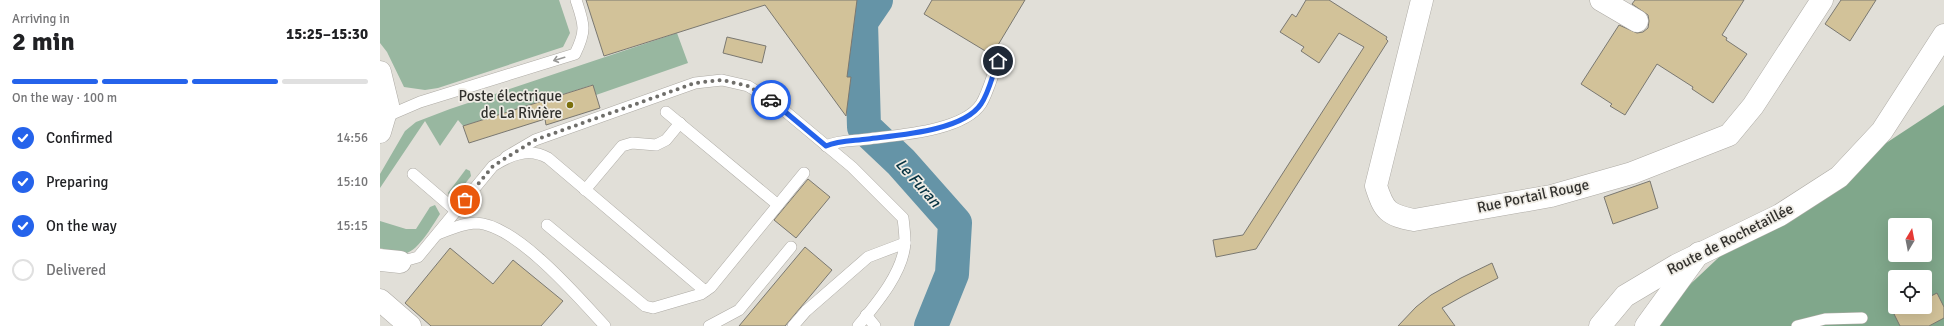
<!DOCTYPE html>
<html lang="en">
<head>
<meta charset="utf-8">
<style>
  :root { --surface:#fff; --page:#f2f2f2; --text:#202124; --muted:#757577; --line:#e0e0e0; --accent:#2563eb }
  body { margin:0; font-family:Signika,sans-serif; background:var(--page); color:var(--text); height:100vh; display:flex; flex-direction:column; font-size:15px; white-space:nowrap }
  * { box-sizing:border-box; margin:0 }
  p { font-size:13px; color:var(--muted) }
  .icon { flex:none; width:22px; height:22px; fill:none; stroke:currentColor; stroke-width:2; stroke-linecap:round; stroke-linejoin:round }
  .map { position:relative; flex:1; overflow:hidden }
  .drawer { display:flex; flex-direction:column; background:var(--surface); width:380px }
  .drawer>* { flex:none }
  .needle { width:26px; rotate:10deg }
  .fabs { position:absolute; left:1508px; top:218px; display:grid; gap:8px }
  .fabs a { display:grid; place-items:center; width:44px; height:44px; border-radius:4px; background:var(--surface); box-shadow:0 4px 16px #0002; font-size:20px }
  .pin { position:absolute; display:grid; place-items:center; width:34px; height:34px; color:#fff; margin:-17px; border:2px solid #fff; border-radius:50%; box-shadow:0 1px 4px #0007 }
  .courier { position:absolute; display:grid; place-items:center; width:40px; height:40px; margin:-20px; border:3px solid #2563eb; border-radius:50%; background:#fff; color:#222; box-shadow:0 1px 5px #0007 }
  .summary em { font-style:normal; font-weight:700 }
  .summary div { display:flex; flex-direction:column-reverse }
  .summary { display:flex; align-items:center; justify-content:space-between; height:68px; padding:0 12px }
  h1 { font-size:26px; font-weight:700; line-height:30px }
  .bar { display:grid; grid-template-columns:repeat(4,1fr); gap:6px 4px; align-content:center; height:48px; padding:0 12px }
  .bar i { height:5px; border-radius:3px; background:var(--line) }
  .bar .selected { background:var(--accent) }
  .bar p { grid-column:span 4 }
  ol { padding:0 12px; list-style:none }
  li { display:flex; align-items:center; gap:12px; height:44px }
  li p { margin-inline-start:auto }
  li .icon { padding:4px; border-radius:50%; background:var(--accent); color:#fff; stroke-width:4 }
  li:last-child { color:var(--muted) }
  li i { width:22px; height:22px; border:2px solid var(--line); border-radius:50% }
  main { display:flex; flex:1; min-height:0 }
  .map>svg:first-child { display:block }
  .green { fill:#98b7a0 }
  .forest { fill:#80a78b; fill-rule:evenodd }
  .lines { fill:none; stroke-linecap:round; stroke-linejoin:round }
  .river { stroke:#6594a7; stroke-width:34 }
  .building { fill:#d2c299; stroke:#7a7871 }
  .lane-casing { stroke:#aeaba5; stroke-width:12 }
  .street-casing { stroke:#aeaba5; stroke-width:23 }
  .secondary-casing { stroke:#aeaba5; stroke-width:23 }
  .lane { stroke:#fff; stroke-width:11 }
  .street { stroke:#fff; stroke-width:22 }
  .secondary { stroke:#fff; stroke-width:22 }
  .oneway { stroke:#989896 }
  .done { stroke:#6f6e6a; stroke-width:4; stroke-dasharray:0 7.2 }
  .route { stroke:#2563eb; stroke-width:5 }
  .poi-dot { fill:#7b6f0c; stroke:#efece5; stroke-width:1.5 }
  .labels { text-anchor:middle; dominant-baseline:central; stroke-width:3.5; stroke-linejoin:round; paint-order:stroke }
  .poi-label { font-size:15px; fill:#32312e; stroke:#efece5; text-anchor:end }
  .street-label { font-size:15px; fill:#32312e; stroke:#efece5 }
  .water-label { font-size:16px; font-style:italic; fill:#063342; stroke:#efece5 }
</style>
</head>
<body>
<main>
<section class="drawer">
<div class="summary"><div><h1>2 min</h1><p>Arriving in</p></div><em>15:25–15:30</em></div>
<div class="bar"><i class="selected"></i><i class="selected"></i><i class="selected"></i><i></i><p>On the way · 100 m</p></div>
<ol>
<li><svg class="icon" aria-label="check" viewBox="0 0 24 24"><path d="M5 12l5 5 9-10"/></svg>Confirmed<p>14:56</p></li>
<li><svg class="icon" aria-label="check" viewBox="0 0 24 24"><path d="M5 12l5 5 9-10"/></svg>Preparing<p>15:10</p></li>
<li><svg class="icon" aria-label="check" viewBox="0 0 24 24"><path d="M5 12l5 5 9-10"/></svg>On the way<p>15:15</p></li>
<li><i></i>Delivered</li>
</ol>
</section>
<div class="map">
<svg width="1564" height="326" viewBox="0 0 1564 326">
  <rect width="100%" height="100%" fill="#e1dfd8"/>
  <!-- green -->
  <g class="green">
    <path d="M0,0H179L190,33L183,47L58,88L45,90L24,87L7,52L0,43Z"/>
    <path d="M297,33L308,63L216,95L212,85L83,126L78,120L60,146L45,121L0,188V174L25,131L36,122L70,109Z"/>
    <path d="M86,169L90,171L91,176L75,197L70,196L68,193Z"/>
    <path d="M55,205L60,214C52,226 37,254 22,254C15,254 7,250 0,248V221L26,229H36L50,207Z"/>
  </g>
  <!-- forest -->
  <path class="forest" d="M1564,105V326H1266L1354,243ZM1515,225H1545V255H1515ZM1515,277H1545V307H1515Z"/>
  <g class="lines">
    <!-- river -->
    <path class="river" d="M496,0L481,22L484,127L521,162L575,223L572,274L551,326"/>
  </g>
  <!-- building -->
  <g class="building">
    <path d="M206,0H477L467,77H471L466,116L385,5L224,56Z"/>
    <path d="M552,0H645L612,55L544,14Z"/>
    <path d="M926,0H949L1007,37L1006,39L1008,41L876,249L836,257L833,240L863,235L984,47L959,33L939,63L921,51L924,47L900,32L912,14L916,17Z"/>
    <path d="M1255,0H1364L1342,35L1347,38L1346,40L1367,54L1333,103L1312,89L1313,87L1277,64L1245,115L1230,106L1232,104L1201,84L1239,25L1257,33L1263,32L1268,28L1269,21L1268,15L1252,4Z"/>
    <path d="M1461,0H1496L1470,41L1445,24Z"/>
    <path d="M347,37L386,46L382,63L343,53Z"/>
    <path d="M213,85L220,108L166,125L165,119L89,143L83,126Z"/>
    <path d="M428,179L450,197L416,238L394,220Z"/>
    <path d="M1270,181L1278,208L1233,224L1224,197Z"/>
    <path d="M425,247L452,270L405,326H359Z"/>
    <path d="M70,248L113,284L133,260L183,301L161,326H51L25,303Z"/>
    <path d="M1112,263L1118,278L1083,296L1062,308L1075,326H1018L1036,307L1051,295L1081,278Z"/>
    <path d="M1557,293L1564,307V318L1549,326H1520L1514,314L1529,307H1545V299Z"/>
  </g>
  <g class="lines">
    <!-- lane casing -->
    <g class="lane-casing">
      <g id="lane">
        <path d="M286,112L398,205"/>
        <path d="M5,117L40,102L195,54C207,30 204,24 196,0"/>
        <path d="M446,146C459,140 473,141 488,139C519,135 583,131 601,104C608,93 613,73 618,61"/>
        <path d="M126,157L155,140L315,83L342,80L368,86L394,102L472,167L523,218C524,226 525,235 525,243C523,273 496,304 478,326"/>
        <path d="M33,174L76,211"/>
        <path d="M205,190L242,146L252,143L276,145L286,140L300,123"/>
        <path d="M167,225L265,306L273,308L321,294L331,287L424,173"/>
        <path d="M58,234C70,229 84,223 96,223C136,224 199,298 225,326"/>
        <path d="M20,262L38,257L113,166C130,155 149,147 168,158L325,291"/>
        <path d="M486,315L495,326"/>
        <path d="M329,326L359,310L411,247"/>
        <path d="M413,326L426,311L488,257L525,243"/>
        <path d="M1417,326L1445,319L1482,318"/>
      </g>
    </g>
    <!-- street casing -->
    <g class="street-casing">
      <g id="street">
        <path d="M1042,0L996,186C1004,211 1008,215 1034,220L1171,196L1252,173L1349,135L1373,106L1442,0"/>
        <path d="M1221,0L1257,21"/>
        <path d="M0,260L20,262"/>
        <path d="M1266,326L1319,253"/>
      </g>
    </g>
    <!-- secondary casing -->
    <g class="secondary-casing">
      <g id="secondary">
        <path d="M0,72L8,105L0,132"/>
        <path d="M0,300L30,326"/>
        <path d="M1220,326L1245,296L1297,265L1400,215L1459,177L1502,131L1564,35"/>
      </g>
    </g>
    <!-- lane -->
    <use href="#lane" class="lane"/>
    <!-- street -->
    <use href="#street" class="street"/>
    <!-- secondary -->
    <use href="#secondary" class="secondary"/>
  </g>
  <!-- one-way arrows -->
  <defs><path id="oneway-shaft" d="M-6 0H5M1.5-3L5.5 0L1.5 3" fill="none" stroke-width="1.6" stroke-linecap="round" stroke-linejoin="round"/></defs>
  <use class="oneway" href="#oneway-shaft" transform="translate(179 59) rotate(163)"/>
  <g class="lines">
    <!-- done -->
    <path class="done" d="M85,200L113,166L155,140L315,83L342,80L368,86L391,100"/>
    <!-- route -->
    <path class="route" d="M391,100L446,146C459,140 473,141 488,139C519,135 583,131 601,104C609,93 613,73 618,61"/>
  </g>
  <!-- markers -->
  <circle class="poi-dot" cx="190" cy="105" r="4"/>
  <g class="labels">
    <!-- poi labels -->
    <g class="poi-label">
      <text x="182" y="96">Poste électrique<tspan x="182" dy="17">de La Rivière</tspan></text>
    </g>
    <!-- street labels -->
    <g class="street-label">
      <text transform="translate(1153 196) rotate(-12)">Rue Portail Rouge</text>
      <text transform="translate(1350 239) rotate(-27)">Route de Rochetaillée</text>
    </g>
    <!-- water labels -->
    <g class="water-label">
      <text transform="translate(538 183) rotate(48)">Le Furan</text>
    </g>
  </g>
</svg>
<div class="fabs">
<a><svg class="needle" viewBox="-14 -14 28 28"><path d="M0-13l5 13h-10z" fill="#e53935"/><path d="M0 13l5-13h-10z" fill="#757577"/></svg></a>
<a><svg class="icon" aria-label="locate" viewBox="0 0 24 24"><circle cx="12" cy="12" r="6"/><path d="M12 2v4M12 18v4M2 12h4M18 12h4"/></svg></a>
</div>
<div class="pin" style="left:85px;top:200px;background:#ea580c"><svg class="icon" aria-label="bag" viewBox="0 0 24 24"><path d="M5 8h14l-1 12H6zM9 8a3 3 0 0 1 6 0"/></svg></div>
<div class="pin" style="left:618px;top:61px;background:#1f2937"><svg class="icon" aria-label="home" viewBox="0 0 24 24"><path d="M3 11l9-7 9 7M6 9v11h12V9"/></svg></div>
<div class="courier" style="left:391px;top:100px"><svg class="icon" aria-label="car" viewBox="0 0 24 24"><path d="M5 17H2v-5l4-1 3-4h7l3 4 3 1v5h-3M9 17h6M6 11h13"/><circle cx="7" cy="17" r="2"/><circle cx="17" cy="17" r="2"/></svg></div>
</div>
</main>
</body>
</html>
